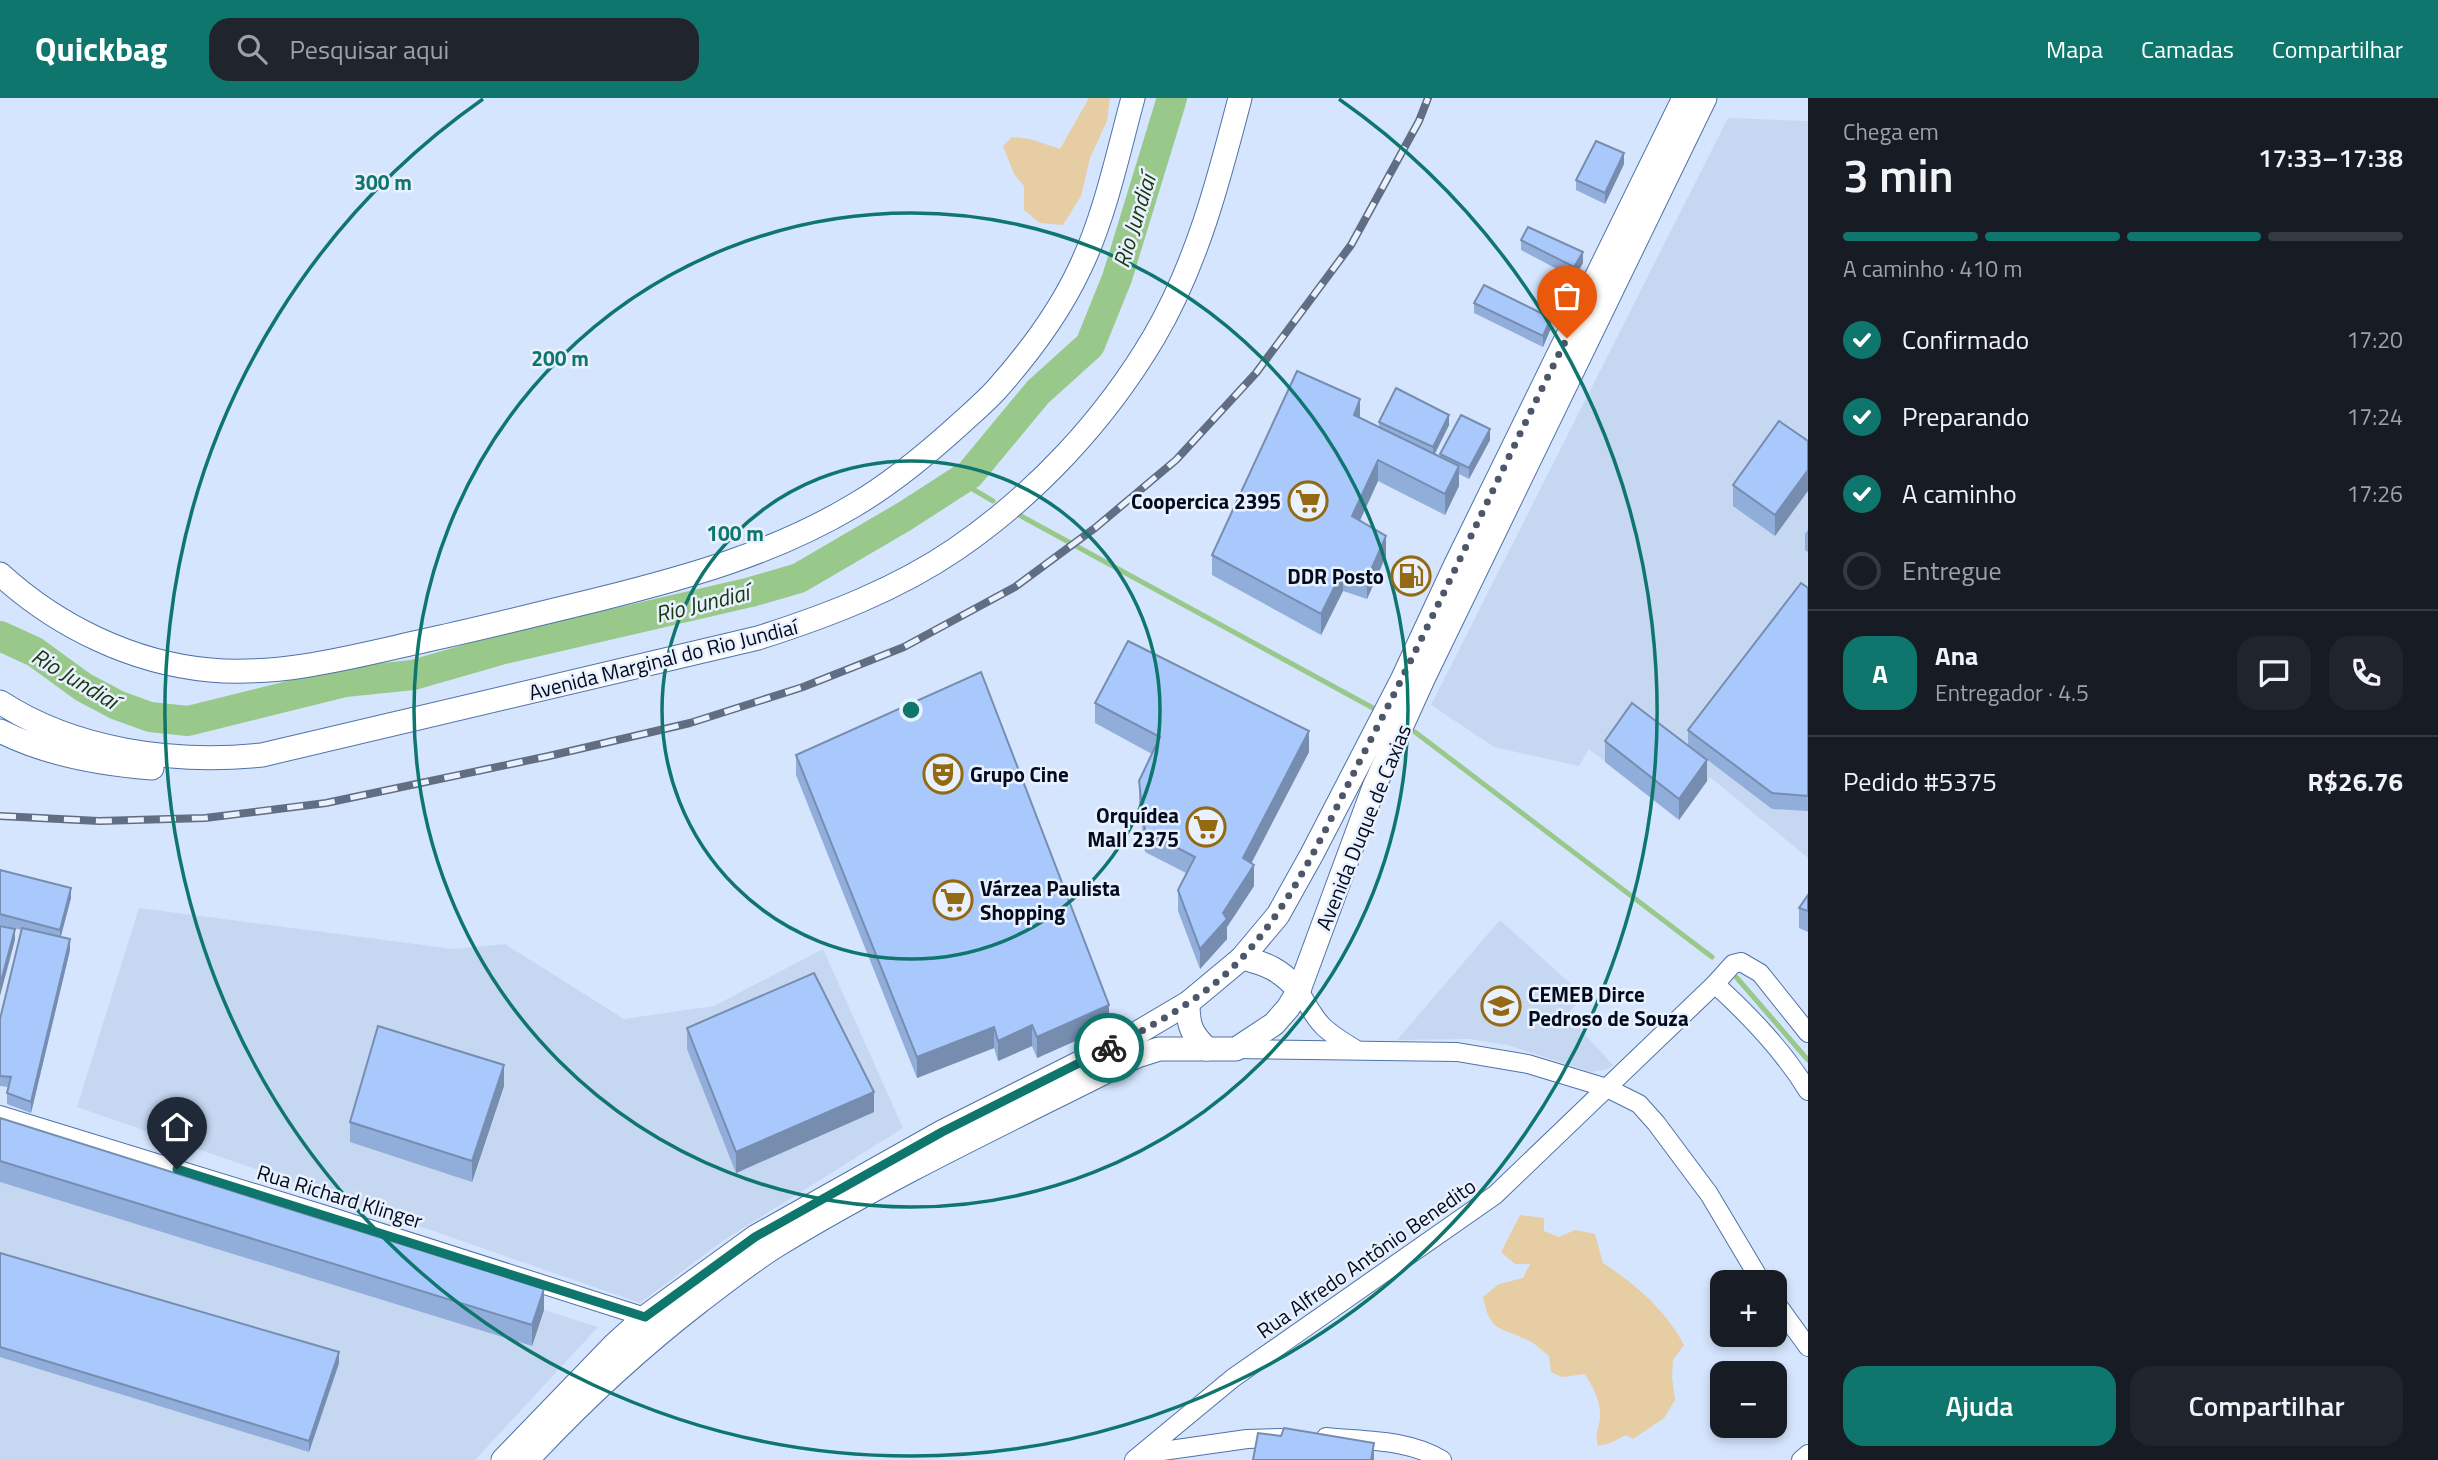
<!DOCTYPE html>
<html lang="pt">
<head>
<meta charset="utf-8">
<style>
  :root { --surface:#171b24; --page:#20242c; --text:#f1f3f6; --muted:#9ea1a6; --line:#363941; --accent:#0f766e }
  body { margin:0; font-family:"Titillium Web",sans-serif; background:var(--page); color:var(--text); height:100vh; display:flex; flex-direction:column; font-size:26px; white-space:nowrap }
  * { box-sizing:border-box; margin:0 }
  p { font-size:23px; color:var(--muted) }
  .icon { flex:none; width:38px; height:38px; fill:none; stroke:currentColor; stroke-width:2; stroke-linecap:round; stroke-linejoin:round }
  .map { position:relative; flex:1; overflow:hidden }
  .side { display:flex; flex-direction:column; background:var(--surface); width:630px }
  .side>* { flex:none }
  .fabs { position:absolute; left:1710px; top:1172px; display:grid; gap:14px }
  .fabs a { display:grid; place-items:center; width:77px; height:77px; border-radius:14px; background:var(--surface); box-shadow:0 4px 10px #0003; font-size:35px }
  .pin { position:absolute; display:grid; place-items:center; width:60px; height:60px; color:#fff; margin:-72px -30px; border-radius:50% 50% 50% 0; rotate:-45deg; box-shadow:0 0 7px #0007 }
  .pin .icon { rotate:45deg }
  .courier { position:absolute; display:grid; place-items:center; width:70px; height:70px; margin:-35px; border:5px solid #0f766e; border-radius:50%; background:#fff; color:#222; box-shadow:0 2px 9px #0007 }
  .head em { font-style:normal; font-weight:600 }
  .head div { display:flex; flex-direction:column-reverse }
  .head { display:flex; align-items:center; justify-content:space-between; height:119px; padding:0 35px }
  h1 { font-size:46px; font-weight:600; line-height:52px }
  .bar { display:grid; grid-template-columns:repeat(4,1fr); gap:10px 7px; align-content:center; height:84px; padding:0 35px }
  .bar i { height:9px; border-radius:5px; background:var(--line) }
  .bar .selected { background:var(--accent) }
  .bar p { grid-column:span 4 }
  .line { display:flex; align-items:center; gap:18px; padding:0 35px; border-top:2px solid var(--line) }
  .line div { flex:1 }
  .round { display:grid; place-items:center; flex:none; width:74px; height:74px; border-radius:21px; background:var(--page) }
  ol { padding:0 35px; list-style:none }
  li { display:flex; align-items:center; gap:21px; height:77px }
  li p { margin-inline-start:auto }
  li .icon { padding:7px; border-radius:50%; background:var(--accent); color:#fff; stroke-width:4 }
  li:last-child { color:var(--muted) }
  li i { width:38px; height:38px; border:4px solid var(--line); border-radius:50% }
  .action { display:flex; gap:14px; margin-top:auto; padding:14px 35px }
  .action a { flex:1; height:80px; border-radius:21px; background:var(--accent); color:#fff; font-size:28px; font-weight:600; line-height:80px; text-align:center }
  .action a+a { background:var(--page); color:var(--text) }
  header { display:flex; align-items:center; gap:42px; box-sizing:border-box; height:98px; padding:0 35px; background:var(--accent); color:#fff }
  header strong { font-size:33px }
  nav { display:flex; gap:38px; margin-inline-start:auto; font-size:24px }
  .search { width:490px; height:63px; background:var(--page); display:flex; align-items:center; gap:18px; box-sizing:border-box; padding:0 24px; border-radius:21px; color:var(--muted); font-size:26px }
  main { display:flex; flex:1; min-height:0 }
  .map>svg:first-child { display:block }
  .built { fill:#c6d7f2 }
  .green { fill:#e7cda3 }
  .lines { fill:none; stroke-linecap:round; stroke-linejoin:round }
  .stream { stroke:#98c98b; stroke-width:5 }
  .river { stroke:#98c98b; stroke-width:30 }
  .minor-casing { stroke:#5072a7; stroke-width:20 }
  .major-casing { stroke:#5072a7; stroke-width:25 }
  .minor { stroke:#fff; stroke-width:18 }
  .major { stroke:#fff; stroke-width:23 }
  .rail-casing { stroke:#616d83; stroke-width:8 }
  .rail { stroke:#eaf1fe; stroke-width:5; stroke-dasharray:16; stroke-linecap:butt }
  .wall { fill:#91add9 }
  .shaded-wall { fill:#768db0 }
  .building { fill:#a9c9fc; stroke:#768db0; stroke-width:2 }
  .done { stroke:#4c576c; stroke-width:7; stroke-dasharray:0 12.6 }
  .route { stroke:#0f766e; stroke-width:9 }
  .ring { fill:none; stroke:#0f766e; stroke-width:3.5 }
  .labels { text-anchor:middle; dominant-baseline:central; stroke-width:5; stroke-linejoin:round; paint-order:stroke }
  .poi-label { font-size:21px; font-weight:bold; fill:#020a1e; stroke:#eaf1fe; text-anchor:end }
  .street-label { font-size:21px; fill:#020a1e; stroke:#eaf1fe }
  .water-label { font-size:23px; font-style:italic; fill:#18390f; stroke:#eaf1fe }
  .centre { fill:#0f766e; stroke:#eaf1fe; stroke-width:3.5 }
  .ring-label { font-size:21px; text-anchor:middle; font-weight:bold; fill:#0f766e; stroke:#eaf1fe; stroke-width:5; stroke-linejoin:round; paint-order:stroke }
</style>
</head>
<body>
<header>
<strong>Quickbag</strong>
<div class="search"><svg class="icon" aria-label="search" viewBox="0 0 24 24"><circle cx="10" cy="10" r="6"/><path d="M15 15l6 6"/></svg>Pesquisar aqui</div>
<nav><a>Mapa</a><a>Camadas</a><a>Compartilhar</a></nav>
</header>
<main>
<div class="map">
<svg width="1808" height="1362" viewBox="0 0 1808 1362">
  <rect width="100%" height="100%" fill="#d5e5fd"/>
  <!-- built -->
  <g class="built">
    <path d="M1728,20L1808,23V760L1710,679L1679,722L1589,651L1579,668L1494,649L1431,607Z"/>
    <path d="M139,810L453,851L505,846L624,921L714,908L823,851L903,1030L724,1142L640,1205L77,1009Z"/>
    <path d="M1500,822L1584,898L1567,917L1613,967L1608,971L1591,974L1507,947L1470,941L1397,942Z"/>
    <path d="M0,1040L598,1229L475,1362H0Z"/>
  </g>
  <!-- green -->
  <g class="green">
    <path d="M1089,0H1110L1107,23L1090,60L1081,98L1063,127L1040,125L1024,112V88L1014,76L1003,48L1012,39L1030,41L1060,51Z"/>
    <path d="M1520,1117L1544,1120V1133L1559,1139L1575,1132L1595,1136L1603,1165C1635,1186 1666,1212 1684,1247L1673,1262L1672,1279L1675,1302L1664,1320L1633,1341L1626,1337L1610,1345L1598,1348C1594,1332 1599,1333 1600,1320C1601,1303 1593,1289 1585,1276L1562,1279L1551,1274L1549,1258C1541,1252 1534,1244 1525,1241C1497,1228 1490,1233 1483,1199L1499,1186L1523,1180L1530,1166H1515L1501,1154Z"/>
  </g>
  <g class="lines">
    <!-- stream -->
    <g class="stream">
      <path d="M959,383L993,403"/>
      <path d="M1021,418L1373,610"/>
      <path d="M1415,634L1712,859"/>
      <path d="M1737,880L1808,962"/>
    </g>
    <!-- river -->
    <path class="river" d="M0,538L35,554L83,589L117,607L150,619L188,623L345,584L413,577L500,552L751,494L799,480L905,418L970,376L1038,294L1090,247L1117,180L1172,0"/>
    <!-- minor casing -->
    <g class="minor-casing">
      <g id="minor">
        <path d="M1715,886C1750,918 1783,952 1808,993"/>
        <path d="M1299,892C1318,927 1323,932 1357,952"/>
        <path d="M1236,951L1457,954L1528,966L1607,990L1639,1006L1656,1025L1709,1096L1762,1185"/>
        <path d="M0,1017L329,1118L645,1219L651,1227"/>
        <path d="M1774,1202L1808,1249"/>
        <path d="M1326,1339C1365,1343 1408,1341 1442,1362"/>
        <path d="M1142,1356L1247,1341L1281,1340"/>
        <path d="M1134,1362L1233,1280L1495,1097L1715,886L1733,866L1741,864L1760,875L1808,935"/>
        <path d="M1801,1362L1808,1356"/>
      </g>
    </g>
    <!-- major casing -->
    <g class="major-casing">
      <g id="major">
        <path d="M0,476C57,528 132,565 210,572C287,579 366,555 441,539C494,527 547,514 600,501C688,479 774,455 853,408C891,386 927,356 960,326C972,315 985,304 996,292C1029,255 1059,215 1080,170C1105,118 1118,55 1133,0"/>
        <path d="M0,604C75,653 174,666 262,657L758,540C827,518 896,492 956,451C1036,396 1105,322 1154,239C1197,166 1219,81 1240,0"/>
        <path d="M0,633C47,657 100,666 152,670"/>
        <path d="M1242,860C1268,866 1280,872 1299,892"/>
        <path d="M1188,905C1188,928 1191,935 1207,951"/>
        <path d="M503,1362L615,1246L645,1219L755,1139L942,1034L1127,941L1188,905L1242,860L1278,817L1312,756L1402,582L1454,470L1684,0"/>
        <path d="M527,1362C580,1305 637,1252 699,1204C724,1185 749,1165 776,1148C890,1078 1017,1019 1137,958L1159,951H1236L1274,926L1288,910L1299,892L1374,689L1424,579L1705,0"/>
      </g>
    </g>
    <!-- minor -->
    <use href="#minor" class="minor"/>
    <!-- major -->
    <use href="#major" class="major"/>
    <!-- rail casing -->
    <g class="rail-casing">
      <path id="rail" d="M0,718L99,723L205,720L326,705L549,658L690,625L803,589L904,549L1015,489L1095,430L1176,362L1256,275L1351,147L1419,23L1428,0"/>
    </g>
    <!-- rail -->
    <use href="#rail" class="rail"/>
  </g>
  <!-- wall -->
  <g class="wall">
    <path d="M1624,66L1605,106L1576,92V82Z"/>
    <path d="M1521,142L1583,165L1574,180L1521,152Z"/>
    <path d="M1474,205L1551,230L1543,249L1474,215Z"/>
    <path d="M1360,320L1379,329V324L1449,327L1435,356L1440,358V356L1490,342L1469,381L1459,376V388L1445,417L1378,383L1360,423L1386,458L1367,501L1343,493L1321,537L1212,477V457Z"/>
    <path d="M1779,323L1775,438L1733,408V387Z"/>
    <path d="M1808,432V454L1805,452V436Z"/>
    <path d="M1808,490V713L1772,711L1688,647V632Z"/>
    <path d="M1095,605L1309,654L1251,766L1254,788L1227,829V841L1200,871L1178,813V792L1186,775L1145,754L1139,704V683L1152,656L1095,625Z"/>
    <path d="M1605,643L1707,683L1679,722L1605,664Z"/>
    <path d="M796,657L1109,928L1037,960L1032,948L998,963L994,950L917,980L796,677Z"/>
    <path d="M0,772L71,800L60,839L70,852L31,1015L7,1006V995L8,989L0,988V921L22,832L0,827Z"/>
    <path d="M1808,797V834L1799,830V810Z"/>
    <path d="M687,930L874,1014L736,1075L687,951Z"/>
    <path d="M504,988L472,1084L350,1044V1024Z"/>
    <path d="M0,1020L544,1212L532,1248L0,1084Z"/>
    <path d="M0,1155L339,1265L309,1354L0,1259Z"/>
  </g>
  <!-- shaded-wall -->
  <g class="shaded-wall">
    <path d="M1624,55V66L1605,106V95Z"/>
    <path d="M1583,154V165L1574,180V169Z"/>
    <path d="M1551,220V230L1543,249V238Z"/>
    <path d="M1360,301V322L1354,317Z"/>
    <path d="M1449,317V327L1433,359V349Z"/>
    <path d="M1490,331V342L1469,381V370Z"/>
    <path d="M1378,362V383L1352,439V418Z"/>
    <path d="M1459,368V388L1445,417V396Z"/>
    <path d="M1808,372V393L1775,438V417Z"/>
    <path d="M1386,438V458L1367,501V481Z"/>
    <path d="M1343,472V493L1321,537V516Z"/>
    <path d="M1309,633V654L1243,781V760Z"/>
    <path d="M1707,662V683L1679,722V701Z"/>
    <path d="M1254,767V788L1227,829V841L1200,871V851Z"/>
    <path d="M71,790V800L60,842V832Z"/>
    <path d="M15,831V842L0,898V887Z"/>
    <path d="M70,841V852L31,1015V1004Z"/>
    <path d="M1109,907V928L1037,960V939Z"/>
    <path d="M1032,927V948L998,963V943Z"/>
    <path d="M994,929V950L917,980V959Z"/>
    <path d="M504,967V988L472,1084V1063Z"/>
    <path d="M874,994V1014L736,1075V1054Z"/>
    <path d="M544,1191V1212L532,1248V1227Z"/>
    <path d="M339,1254V1265L309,1354V1343Z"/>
    <path d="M1374,1345V1362H1371Z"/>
  </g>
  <!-- building -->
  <g class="building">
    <path d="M1596,43L1624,55L1605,95L1576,82Z"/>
    <path d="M1528,129L1583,154L1574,169L1521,142Z"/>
    <path d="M1484,187L1551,220L1543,238L1474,205Z"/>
    <path d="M1297,273L1360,301L1354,317L1459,368L1445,396L1378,362L1352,418L1386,438L1367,481L1343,472L1321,516L1212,457Z"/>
    <path d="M1396,290L1449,317L1433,349L1379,324Z"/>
    <path d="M1461,317L1490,331L1469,370L1440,356Z"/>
    <path d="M1779,323L1808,343V372L1775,417L1733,387Z"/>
    <path d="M1801,485L1808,490V698L1772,695L1688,632Z"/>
    <path d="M1128,543L1309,633L1243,760L1254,767L1223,815L1227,821L1200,851L1178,792L1195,759L1145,733L1139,683L1160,639L1095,605Z"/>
    <path d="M981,574L1109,907L1037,939L1032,927L998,943L994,929L917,959L796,657Z"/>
    <path d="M1632,605L1707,662L1679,701L1605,643Z"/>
    <path d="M0,772L71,790L60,832L0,816Z"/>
    <path d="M1808,797V813L1799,810Z"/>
    <path d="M0,828L15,831L0,887Z"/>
    <path d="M22,830L70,841L31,1004L7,995L11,979L0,978V921Z"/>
    <path d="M814,875L874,994L736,1054L687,930Z"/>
    <path d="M378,928L504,967L472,1063L350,1024Z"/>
    <path d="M0,1020L544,1191L532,1227L0,1063Z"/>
    <path d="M0,1155L339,1254L309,1343L0,1249Z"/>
    <path d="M1284,1330L1374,1345L1371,1362H1253L1258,1335L1281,1338Z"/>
  </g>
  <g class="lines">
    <!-- done -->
    <path class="done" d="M1109,950C1156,926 1204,900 1240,862C1297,801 1329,722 1367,649C1437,514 1499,376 1567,240"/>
    <!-- route -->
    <path class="route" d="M177,1071L645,1219L755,1139L942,1034L1109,950"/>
  </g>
  <!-- distance rings -->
  <g class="ring">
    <circle cx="911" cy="612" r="249"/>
    <circle cx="911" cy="612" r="497"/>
    <path d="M1339 1A746 746 0 1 1 483 1"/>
  </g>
  <!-- icons -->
  <defs>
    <g id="supermarket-ring" transform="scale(2.0125)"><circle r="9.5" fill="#eaf1fe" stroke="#936913" stroke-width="1.5"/><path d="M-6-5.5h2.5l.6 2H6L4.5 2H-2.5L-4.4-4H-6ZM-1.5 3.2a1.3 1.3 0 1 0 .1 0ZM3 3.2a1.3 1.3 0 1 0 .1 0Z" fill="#936913"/></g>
    <g id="fuel-ring" transform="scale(2.0125)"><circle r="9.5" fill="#eaf1fe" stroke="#936913" stroke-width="1.5"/><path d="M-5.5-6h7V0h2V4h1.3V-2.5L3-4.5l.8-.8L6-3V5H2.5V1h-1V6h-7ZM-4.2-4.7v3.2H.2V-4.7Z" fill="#936913"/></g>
    <g id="theatre-ring" transform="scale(2.0125)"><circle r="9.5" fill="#eaf1fe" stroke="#936913" stroke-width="1.5"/><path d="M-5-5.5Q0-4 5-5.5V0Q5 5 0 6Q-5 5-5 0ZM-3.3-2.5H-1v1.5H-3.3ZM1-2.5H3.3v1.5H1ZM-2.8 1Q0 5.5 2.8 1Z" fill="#936913"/></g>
    <g id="school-ring" transform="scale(2.0125)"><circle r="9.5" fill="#eaf1fe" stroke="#936913" stroke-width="1.5"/><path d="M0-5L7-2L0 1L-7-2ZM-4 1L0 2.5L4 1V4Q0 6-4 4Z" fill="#936913"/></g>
  </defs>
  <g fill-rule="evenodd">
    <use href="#supermarket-ring" x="1308" y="403"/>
    <use href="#fuel-ring" x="1411" y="478"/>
    <use href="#theatre-ring" x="943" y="676"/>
    <use href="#supermarket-ring" x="1206" y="729"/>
    <use href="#supermarket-ring" x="953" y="802"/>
    <use href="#school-ring" x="1501" y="908"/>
  </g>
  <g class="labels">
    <!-- poi labels -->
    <g class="poi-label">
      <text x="1281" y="403">Coopercica 2395</text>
      <text x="1384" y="478">DDR Posto</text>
      <text x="970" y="676" text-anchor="start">Grupo Cine</text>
      <text x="1179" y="717">Orquídea<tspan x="1179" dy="24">Mall 2375</tspan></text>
      <text x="980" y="790" text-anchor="start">Várzea Paulista<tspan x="980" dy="24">Shopping</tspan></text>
      <text x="1528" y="896" text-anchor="start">CEMEB Dirce<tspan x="1528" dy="24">Pedroso de Souza</tspan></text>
    </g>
    <!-- street labels -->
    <g class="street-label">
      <text transform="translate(663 561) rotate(-14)">Avenida Marginal do Rio Jundiaí</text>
      <text transform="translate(1363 729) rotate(-68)">Avenida Duque de Caxias</text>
      <text transform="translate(340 1098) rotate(17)">Rua Richard Klinger</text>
      <text transform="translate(1366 1160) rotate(-35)">Rua Alfredo Antônio Benedito</text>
    </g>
    <!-- water labels -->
    <g class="water-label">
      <text transform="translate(1134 123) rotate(-73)">Rio Jundiaí</text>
      <text transform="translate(702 505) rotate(-14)">Rio Jundiaí</text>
      <text transform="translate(75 580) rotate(31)">Rio Jundiaí</text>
    </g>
  </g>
  <circle cx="911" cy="612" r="10" class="centre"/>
  <g class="ring-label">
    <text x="383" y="92">300 m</text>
    <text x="560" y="268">200 m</text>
    <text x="735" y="443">100 m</text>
  </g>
</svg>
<div class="fabs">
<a>+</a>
<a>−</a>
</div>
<div class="pin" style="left:1567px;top:240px;background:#ea580c"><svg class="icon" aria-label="bag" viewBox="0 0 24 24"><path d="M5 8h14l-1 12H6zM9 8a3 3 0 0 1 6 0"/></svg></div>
<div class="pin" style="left:177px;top:1071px;background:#1f2937"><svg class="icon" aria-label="home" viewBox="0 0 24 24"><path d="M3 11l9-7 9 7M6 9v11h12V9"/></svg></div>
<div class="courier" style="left:1109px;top:950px"><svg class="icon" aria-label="bike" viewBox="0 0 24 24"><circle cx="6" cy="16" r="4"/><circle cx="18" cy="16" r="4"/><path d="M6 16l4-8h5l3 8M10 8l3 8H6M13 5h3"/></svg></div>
</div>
<section class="side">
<div class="head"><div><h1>3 min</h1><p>Chega em</p></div><em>17:33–17:38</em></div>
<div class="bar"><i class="selected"></i><i class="selected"></i><i class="selected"></i><i></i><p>A caminho · 410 m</p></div>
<ol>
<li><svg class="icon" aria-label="check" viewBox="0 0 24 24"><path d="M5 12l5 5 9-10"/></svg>Confirmado<p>17:20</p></li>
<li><svg class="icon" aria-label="check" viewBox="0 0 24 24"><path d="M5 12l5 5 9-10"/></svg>Preparando<p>17:24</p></li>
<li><svg class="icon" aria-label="check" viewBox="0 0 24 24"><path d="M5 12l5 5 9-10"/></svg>A caminho<p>17:26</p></li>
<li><i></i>Entregue</li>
</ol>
<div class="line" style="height:126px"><b class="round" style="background:var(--accent);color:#fff">A</b><div><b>Ana</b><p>Entregador · 4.5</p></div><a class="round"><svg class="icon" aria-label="chat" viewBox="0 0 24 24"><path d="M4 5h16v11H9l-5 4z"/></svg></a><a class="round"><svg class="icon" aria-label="phone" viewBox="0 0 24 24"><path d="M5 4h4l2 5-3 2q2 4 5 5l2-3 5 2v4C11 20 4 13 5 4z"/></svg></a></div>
<div class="line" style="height:91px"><div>Pedido #5375</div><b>R$26.76</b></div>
<div class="action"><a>Ajuda</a><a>Compartilhar</a></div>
</section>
</main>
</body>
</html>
